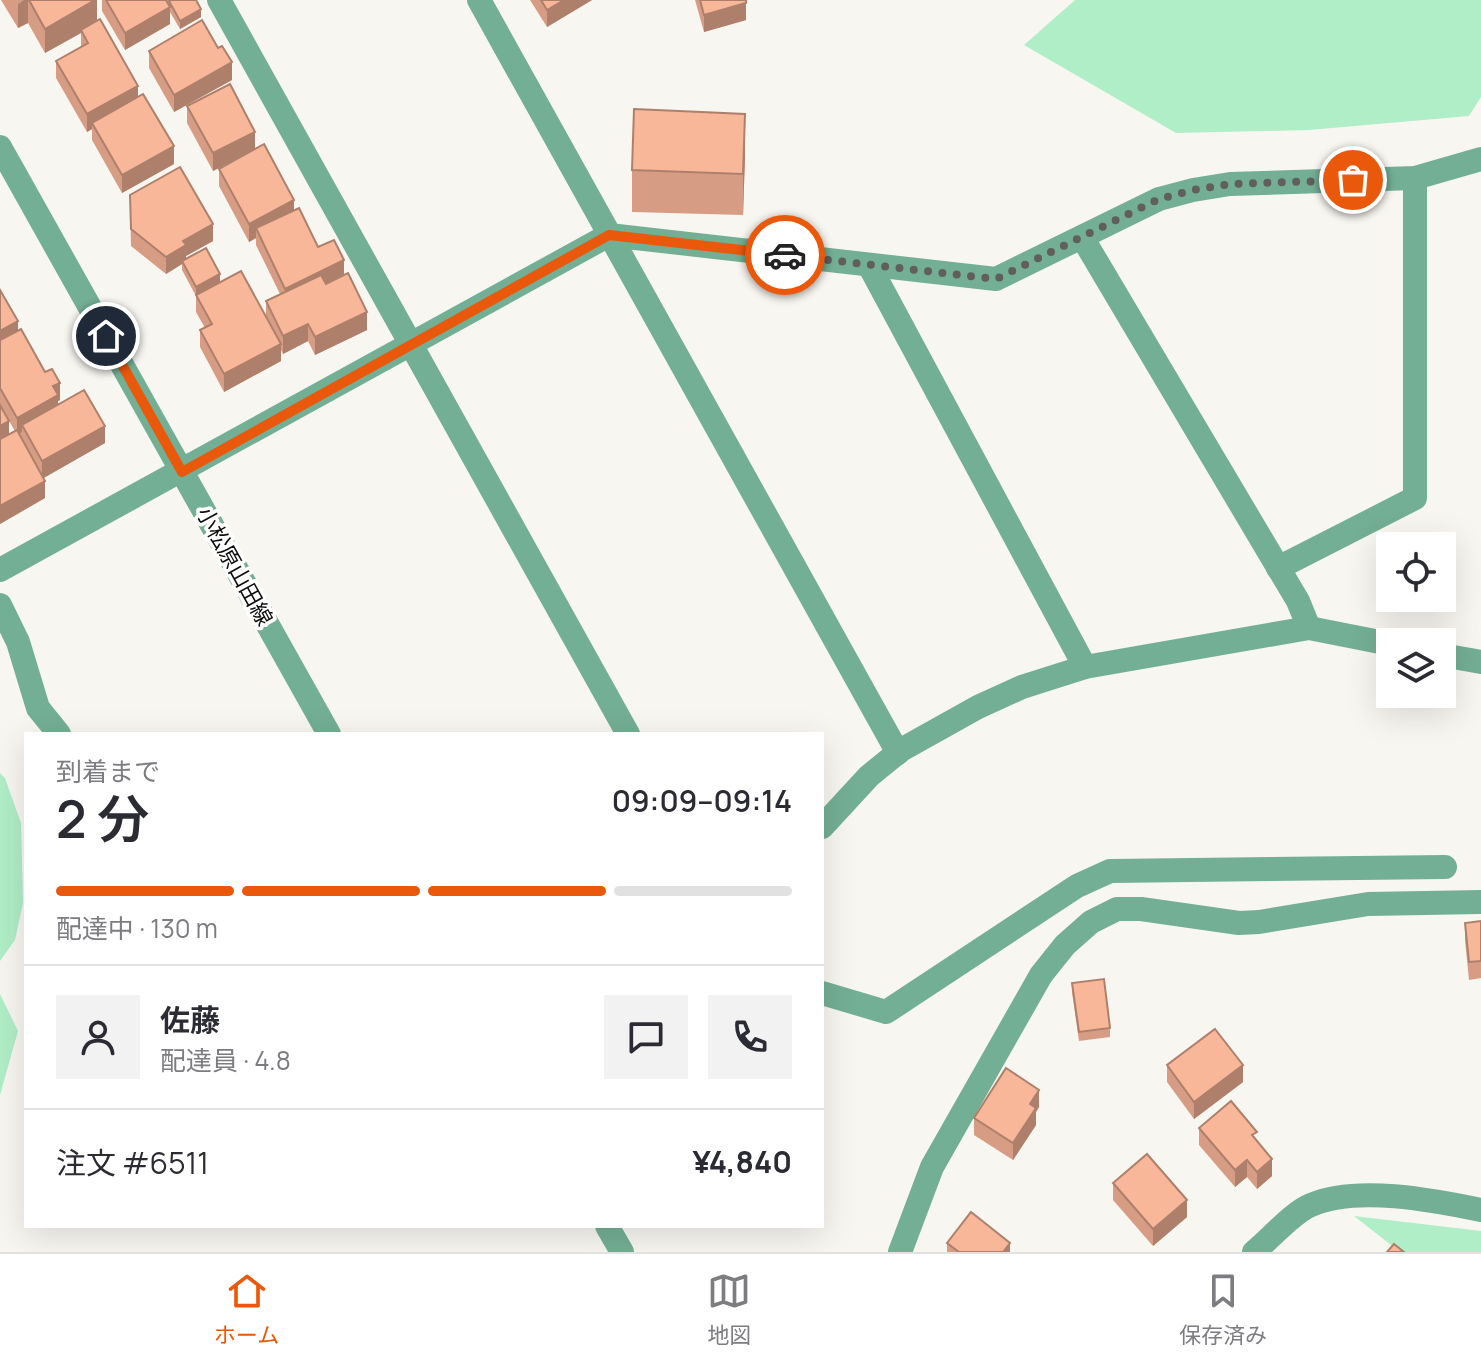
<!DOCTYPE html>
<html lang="ja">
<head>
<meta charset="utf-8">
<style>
  :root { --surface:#fff; --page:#f2f2f3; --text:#2b2b33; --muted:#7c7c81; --line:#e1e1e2; --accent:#ea580c }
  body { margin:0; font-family:Manrope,"Noto Sans JP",sans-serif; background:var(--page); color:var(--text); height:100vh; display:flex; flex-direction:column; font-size:30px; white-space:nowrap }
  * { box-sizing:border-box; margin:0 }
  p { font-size:26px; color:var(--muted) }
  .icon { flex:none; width:44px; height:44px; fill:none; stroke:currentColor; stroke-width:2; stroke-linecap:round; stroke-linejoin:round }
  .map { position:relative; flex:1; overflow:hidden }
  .sheet { position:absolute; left:24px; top:732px; width:800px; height:496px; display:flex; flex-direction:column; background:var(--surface); border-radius:0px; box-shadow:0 8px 32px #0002 }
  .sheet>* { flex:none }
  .tools { position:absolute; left:1376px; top:532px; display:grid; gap:16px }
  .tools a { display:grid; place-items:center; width:80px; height:80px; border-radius:0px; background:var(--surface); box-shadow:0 8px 32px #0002; font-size:40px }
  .pin { position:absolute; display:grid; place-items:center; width:68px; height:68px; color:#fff; margin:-34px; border:4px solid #fff; border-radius:50%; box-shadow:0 2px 8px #0007 }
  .courier { position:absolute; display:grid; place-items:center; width:80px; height:80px; margin:-40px; border:6px solid #ea580c; border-radius:50%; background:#fff; color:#222; box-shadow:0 2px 10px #0007 }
  .summary em { font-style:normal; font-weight:600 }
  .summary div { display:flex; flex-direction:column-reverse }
  .summary { display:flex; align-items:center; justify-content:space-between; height:136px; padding:0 32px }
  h1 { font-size:52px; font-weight:600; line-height:60px }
  .bar { display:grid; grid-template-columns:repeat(4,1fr); gap:12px 8px; align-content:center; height:96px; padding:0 32px }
  .bar i { height:10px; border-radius:6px; background:var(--line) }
  .bar .on { background:var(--accent) }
  .bar p { grid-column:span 4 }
  .line { display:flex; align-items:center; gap:20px; padding:0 32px; border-top:2px solid var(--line) }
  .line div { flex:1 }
  .round { display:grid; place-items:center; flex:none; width:84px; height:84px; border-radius:0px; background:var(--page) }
  .tab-bar { display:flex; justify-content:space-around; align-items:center; height:112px; border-top:2px solid var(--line); background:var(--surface); font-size:22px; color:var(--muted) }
  .tab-bar a { display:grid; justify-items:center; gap:4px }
  .tab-bar .on { color:var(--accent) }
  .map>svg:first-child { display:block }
  .green { fill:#b0eec7 }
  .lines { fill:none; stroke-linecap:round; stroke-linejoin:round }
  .minor { stroke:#73af94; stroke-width:24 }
  .wall { fill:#d69d84 }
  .shaded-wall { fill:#ae806c }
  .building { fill:#f9b79a; stroke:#ae806c; stroke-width:2 }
  .done { stroke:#615f5d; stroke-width:8; stroke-dasharray:0 14.4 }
  .route { stroke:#ea580c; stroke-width:10 }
  .labels { text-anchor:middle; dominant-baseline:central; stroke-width:7; stroke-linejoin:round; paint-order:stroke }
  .street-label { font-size:22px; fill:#0f0e0d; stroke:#fff }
</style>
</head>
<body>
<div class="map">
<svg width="1481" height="1252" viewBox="0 0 1481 1252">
  <rect width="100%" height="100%" fill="#f8f6f1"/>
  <!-- green -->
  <g class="green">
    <path d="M1075,0H1481V97L1469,116L1309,130L1176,133L1024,45Z"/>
    <path d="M0,773L5,778L21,823L23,903L15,940L0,961Z"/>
    <path d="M0,994L18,1031L0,1095Z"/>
    <path d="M1354,1216L1481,1231V1252H1400Z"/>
  </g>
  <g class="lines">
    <!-- minor -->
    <g class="minor">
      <path d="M219,0L628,734"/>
      <path d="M479,0L898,753"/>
      <path d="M0,147L329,734"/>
      <path d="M1082,237L1298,601L1309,628"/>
      <path d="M869,265L1085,667"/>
      <path d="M1278,568L1415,498V178"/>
      <path d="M0,570L609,235L996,279L1159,199L1193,190L1230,184L1415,178L1481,159"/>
      <path d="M0,605L18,642L38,708L59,734"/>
      <path d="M1442,655L1481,662"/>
      <path d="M822,827L869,776L901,750L978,707L1022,687L1085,667L1309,628L1390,644"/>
      <path d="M822,993L886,1012L1077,886L1110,871L1445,867"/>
      <path d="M607,1226L622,1252"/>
      <path d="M900,1252L932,1167L1041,975L1065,945L1091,922L1117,909H1141L1239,923L1259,922L1368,904L1481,902"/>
      <path d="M1254,1252C1270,1239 1293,1212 1311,1205C1356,1185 1433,1200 1481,1210"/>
    </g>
  </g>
  <!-- wall -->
  <g class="wall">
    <path d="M1,0H97V21L174,164L122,193L92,140V129L87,132L56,78V61L81,47V33L45,53L28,23L18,28Z"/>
    <path d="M102,0H196L201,17L180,29L170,12V24L125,50L102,11Z"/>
    <path d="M530,0H592L547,27Z"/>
    <path d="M695,0H746V20L704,32Z"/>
    <path d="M149,51L232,80L174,112L149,68Z"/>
    <path d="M187,106L255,149L213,171L187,123Z"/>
    <path d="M745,155L743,215L632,212V170Z"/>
    <path d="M219,169L294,210L318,247L344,275L367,330L315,355L308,341L283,354L281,350V361L224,392L200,347V330L205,328L196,312V296L182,270V264L166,274L131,246L130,195L213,241L186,256V260L220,282L266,315V301L280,294L256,245V238L249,242L219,186Z"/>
    <path d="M0,290L18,330L60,400L58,401V405L105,443L43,478L45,498L0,524V405L9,434L15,431L0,405Z"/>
    <path d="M1481,921V978L1469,980L1465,940V923Z"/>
    <path d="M1072,983L1110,1028V1037L1079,1041L1072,992Z"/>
    <path d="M1167,1065L1243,1082L1194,1119L1167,1082Z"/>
    <path d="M1039,1107L1036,1112V1125L1013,1160L974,1135V1118Z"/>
    <path d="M1199,1128L1257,1141L1272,1176L1257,1189L1247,1177L1235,1187L1199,1145Z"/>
    <path d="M1113,1183L1187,1217L1153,1246L1113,1200Z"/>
    <path d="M947,1243L1010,1252H947Z"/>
  </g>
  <!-- shaded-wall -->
  <g class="shaded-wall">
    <path d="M24,0H28V23L18,28V4Z"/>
    <path d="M95,0H97V24L45,53V29Z"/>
    <path d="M564,0H592L547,27V10Z"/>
    <path d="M746,3V20L704,32V15Z"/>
    <path d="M170,7V24L125,50V33Z"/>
    <path d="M201,9V17L180,29V21Z"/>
    <path d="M232,62V80L174,112V95Z"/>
    <path d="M138,86V103L92,123V129L87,132V114Z"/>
    <path d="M745,114V155L743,215V174Z"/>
    <path d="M255,132V149L213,171V153Z"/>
    <path d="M174,146V164L122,193V175Z"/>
    <path d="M294,200V217L256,228V238L249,242V224Z"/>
    <path d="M213,224V241L186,256V262L182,261V264L166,274V257L183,241Z"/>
    <path d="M344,260V277L285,306V289Z"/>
    <path d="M220,274V282L196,296V287Z"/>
    <path d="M367,312V330L315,355V337Z"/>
    <path d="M18,321V339L0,348V331Z"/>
    <path d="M308,324V341L283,354V336Z"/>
    <path d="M281,344V361L224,392V374Z"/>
    <path d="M60,383V400L58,401V412L22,425V432L17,435V418L53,386Z"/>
    <path d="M9,421V438L0,443V426Z"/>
    <path d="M105,426V443L42,479V461Z"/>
    <path d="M45,481V498L0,524V506Z"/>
    <path d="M1243,1065V1082L1194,1119V1102Z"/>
    <path d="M1039,1090V1107L1036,1112V1125L1013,1160V1143L1030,1104Z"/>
    <path d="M1272,1159V1176L1257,1189V1172Z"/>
    <path d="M1247,1160V1177L1235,1187V1170Z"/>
    <path d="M1187,1200V1217L1153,1246V1229Z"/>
    <path d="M1010,1243V1252H1003Z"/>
  </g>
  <!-- building -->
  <g class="building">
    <path d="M29,0H95L45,29Z"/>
    <path d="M106,0H166L170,7L125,33Z"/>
    <path d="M171,0H196L201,9L180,21L169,1Z"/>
    <path d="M541,0H564L547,10Z"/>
    <path d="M700,0H746V3L704,15Z"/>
    <path d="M100,19L138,86L87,114L56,61L88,43L81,30Z"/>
    <path d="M202,20L218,48L222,46L232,62L174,95L149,51Z"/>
    <path d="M230,84L255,132L213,153L187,106Z"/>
    <path d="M143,94L174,146L122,175L92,123Z"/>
    <path d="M634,109L745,114L743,174L632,170Z"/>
    <path d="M264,144L294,200L249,224L219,169Z"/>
    <path d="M180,167L213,224L183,241L186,245L166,257L131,229L130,195Z"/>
    <path d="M299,208L318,247L334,240L344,260L285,289L256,228Z"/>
    <path d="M206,248L220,274L196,287L182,261Z"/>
    <path d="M241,271L281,344L224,374L200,330L212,324L196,295Z"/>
    <path d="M348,273L367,312L315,337L308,324L283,336L266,301L321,275L326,284Z"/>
    <path d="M0,290L18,321L0,331Z"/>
    <path d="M21,329L45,372L52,369L60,383L53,386L58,395L17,418L0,388V340Z"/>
    <path d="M84,390L105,426L42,461L22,425Z"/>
    <path d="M0,405L9,421L0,426Z"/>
    <path d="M17,430L45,481L0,506V439Z"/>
    <path d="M1481,921V961L1469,962L1465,923Z"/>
    <path d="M1104,979L1110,1028L1079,1032L1072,983Z"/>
    <path d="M1215,1029L1243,1065L1194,1102L1167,1065Z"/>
    <path d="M1006,1068L1039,1090L1030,1104L1036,1108L1013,1143L974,1118Z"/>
    <path d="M1231,1101L1257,1132L1252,1135L1272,1159L1257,1172L1247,1160L1235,1170L1199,1128Z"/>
    <path d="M1147,1154L1187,1200L1153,1229L1113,1183Z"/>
    <path d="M971,1212L1010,1243L1003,1252H959L947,1243Z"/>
    <path d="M1394,1244L1404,1252H1387Z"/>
  </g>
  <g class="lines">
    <!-- done -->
    <path class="done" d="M785,255L996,279L1159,199L1193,190L1230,184L1353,180"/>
    <!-- route -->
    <path class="route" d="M106,336L182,472L609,235L785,255"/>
  </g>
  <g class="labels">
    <!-- street labels -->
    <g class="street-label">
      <text transform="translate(235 566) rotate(61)">小松原山田線</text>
    </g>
  </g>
</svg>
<div class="tools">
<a><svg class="icon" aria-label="locate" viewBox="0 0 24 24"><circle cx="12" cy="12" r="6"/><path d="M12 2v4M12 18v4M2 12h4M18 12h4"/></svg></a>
<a><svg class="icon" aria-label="layers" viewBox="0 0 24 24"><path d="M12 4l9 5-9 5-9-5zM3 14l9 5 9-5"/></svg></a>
</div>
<div class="pin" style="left:1353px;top:180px;background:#ea580c"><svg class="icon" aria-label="bag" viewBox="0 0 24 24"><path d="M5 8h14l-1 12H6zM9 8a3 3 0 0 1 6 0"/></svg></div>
<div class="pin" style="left:106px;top:336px;background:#1f2937"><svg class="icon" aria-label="home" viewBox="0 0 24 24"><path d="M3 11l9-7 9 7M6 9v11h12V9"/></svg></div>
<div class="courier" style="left:785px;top:255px"><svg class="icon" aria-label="car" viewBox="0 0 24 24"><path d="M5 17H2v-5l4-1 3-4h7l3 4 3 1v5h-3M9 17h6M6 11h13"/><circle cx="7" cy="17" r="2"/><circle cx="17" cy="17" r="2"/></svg></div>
<section class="sheet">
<div class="summary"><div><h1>2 分</h1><p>到着まで</p></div><em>09:09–09:14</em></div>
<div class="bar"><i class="on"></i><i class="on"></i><i class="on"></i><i></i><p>配達中 · 130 m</p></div>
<div class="line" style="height:144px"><a class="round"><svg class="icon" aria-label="person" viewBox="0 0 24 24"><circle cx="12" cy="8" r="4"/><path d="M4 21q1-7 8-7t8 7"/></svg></a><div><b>佐藤</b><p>配達員 · 4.8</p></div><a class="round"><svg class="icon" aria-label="chat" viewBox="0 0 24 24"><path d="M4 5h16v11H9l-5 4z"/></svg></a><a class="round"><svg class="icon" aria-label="phone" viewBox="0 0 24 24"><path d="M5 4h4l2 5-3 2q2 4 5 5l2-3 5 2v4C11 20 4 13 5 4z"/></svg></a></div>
<div class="line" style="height:104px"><div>注文 #6511</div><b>¥4,840</b></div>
</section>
</div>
<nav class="tab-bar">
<a class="on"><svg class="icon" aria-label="home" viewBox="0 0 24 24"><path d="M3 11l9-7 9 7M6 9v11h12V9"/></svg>ホーム</a>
<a><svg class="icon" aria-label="map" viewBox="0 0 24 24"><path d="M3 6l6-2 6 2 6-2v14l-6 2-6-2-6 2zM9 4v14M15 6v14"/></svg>地図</a>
<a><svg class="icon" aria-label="saved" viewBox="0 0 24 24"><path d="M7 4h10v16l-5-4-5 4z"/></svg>保存済み</a>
</nav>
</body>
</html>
